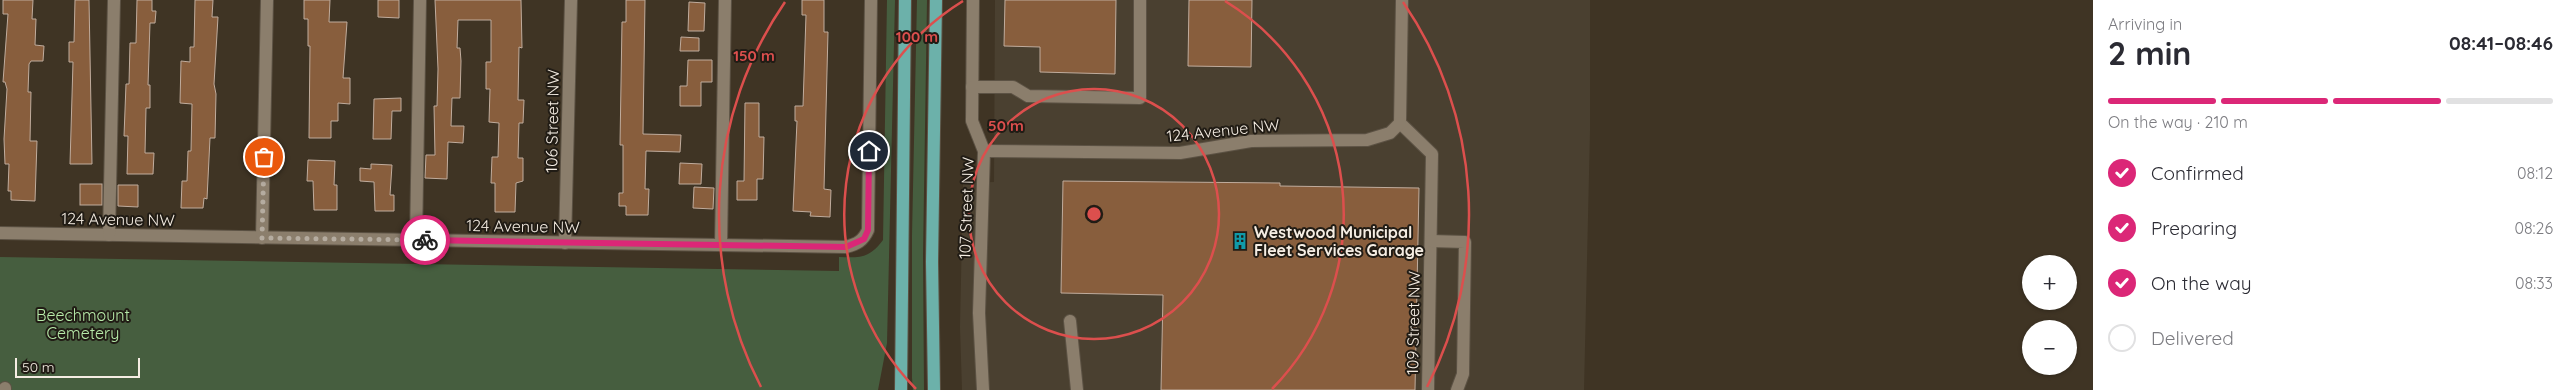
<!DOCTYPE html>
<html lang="en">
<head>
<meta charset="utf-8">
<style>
  :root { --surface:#fff; --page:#f2f2f3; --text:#2b2b33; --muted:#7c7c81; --line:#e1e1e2; --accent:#db2777 }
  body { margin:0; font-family:Quicksand,sans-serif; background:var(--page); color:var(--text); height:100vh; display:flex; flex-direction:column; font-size:19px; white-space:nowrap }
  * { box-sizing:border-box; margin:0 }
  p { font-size:16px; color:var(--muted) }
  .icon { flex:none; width:28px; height:28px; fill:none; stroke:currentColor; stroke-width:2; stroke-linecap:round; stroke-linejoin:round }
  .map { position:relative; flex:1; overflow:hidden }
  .panel { display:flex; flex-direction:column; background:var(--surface); width:475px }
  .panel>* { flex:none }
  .tools { position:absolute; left:2022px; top:255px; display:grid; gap:10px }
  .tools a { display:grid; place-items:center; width:55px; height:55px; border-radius:50%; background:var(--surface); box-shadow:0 1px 4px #0004; font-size:25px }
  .scale { position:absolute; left:15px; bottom:12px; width:125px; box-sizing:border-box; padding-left:5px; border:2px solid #f5ede3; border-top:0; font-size:14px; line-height:18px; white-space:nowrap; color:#f5ede3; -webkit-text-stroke:4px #211c15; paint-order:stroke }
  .pin { position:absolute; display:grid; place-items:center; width:42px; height:42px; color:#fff; margin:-21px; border:2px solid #fff; border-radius:50%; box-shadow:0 1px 5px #0007 }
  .courier { position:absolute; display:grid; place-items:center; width:50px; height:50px; margin:-25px; border:4px solid #db2777; border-radius:50%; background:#fff; color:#222; box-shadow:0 1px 6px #0007 }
  .overview em { font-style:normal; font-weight:800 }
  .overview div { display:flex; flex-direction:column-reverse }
  .overview { display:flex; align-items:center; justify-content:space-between; height:85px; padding:0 15px }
  h1 { font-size:32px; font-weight:800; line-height:38px }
  .bar { display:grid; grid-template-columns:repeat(4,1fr); gap:8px 5px; align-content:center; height:60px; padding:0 15px }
  .bar i { height:6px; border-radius:4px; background:var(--line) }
  .bar .on { background:var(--accent) }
  .bar p { grid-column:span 4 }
  ol { padding:0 15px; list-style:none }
  li { display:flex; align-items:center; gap:15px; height:55px }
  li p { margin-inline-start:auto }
  li .icon { padding:5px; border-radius:50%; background:var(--accent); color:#fff; stroke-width:4 }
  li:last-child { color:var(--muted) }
  li i { width:28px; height:28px; border:2px solid var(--line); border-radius:50% }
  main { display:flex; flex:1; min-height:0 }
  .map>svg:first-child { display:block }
  .industrial { fill:#4a4030 }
  .green { fill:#465e3f }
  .building { fill:#885e3d; stroke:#c0ac9d }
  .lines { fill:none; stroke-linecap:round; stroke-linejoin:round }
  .minor-casing { stroke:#5c5244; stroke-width:14 }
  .major-casing { stroke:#5c5244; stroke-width:14 }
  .minor { stroke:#8b7e6c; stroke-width:12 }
  .major { stroke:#6cb1aa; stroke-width:12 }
  .done { stroke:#b5aca0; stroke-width:5; stroke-dasharray:0 9 }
  .route { stroke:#db2777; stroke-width:6 }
  .ring { fill:none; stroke:#dc4f4d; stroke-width:2.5 }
  .labels { text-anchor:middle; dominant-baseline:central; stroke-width:4; stroke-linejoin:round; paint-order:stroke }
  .street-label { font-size:16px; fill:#f5ede3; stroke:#211c15 }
  .poi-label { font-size:16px; font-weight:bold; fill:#f5ede3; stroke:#211c15; text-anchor:start }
  .park-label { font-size:16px; fill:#b7eba9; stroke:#211c15 }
  .centre { fill:#dc4f4d; stroke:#211c15; stroke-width:2.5 }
  .ring-label { font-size:15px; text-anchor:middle; font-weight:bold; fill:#dc4f4d; stroke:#211c15; stroke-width:4; stroke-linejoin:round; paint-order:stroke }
</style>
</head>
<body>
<main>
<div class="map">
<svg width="2093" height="390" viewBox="0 0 2093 390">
  <rect width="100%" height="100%" fill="#3f3424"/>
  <!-- industrial -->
  <path class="industrial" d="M995,0H1590V131L1584,390H962L960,327L963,183L994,182Z"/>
  <!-- green -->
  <g class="green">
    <path d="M887,0H895L887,343L878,390H0V257L839,271V257C860,258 870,258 883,240Z"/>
    <path d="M917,0H927L923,255L924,390H913L912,378V235Z"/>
  </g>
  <!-- building -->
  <g class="building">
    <path d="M3,0H33L32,19H36L35,45L44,46L43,61H31L29,64L28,92H31L30,141H37L35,201L11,200V191H8L9,164H5L4,139L7,89L5,82H3L8,14H3Z"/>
    <path d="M75,0H89L92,164H70L73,62H69V42H74Z"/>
    <path d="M137,0H152V11H156L155,23H150L148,85H150V108H146L145,153H154L153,174H127L128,136H124L126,84H129L130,43H136Z"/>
    <path d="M195,0H213L212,17H218L214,84L216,94L215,138H210L207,199L204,198L203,208H181L182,181H187L188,151H191L192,104L180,103L181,61L190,62V47H194Z"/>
    <path d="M304,0H330L329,22H347L343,78H350V104L338,103V121H331V138H309L310,46H308V19H304Z"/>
    <path d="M378,0H399V18L378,17Z"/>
    <path d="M435,0H521L522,48L519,47L518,100H524L523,123H519L518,158H523V181L516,183L515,212H495V183H491L492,157H498L499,123L489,122L490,89H486V62H491V20H458L457,48H460L461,61L460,98H452L451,126H464L463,143L448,142L447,179L425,178L426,155H435L434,106H437L438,69Z"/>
    <path d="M626,0H645L643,134L681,135L680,152L646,151L645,189H649L648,215H626V206H619V193H623V145H620L622,22H626Z"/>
    <path d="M802,0H824V32H828L824,189L831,190L830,217L810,216L811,212L793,211L797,121H795V106H803L806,15H802Z"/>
    <path d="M1005,0H1116L1115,74L1040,72V47L1004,46Z"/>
    <path d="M1189,0H1252L1251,67L1188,66Z"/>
    <path d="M689,2L705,3L704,31H688Z"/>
    <path d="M681,37L699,38V51H680Z"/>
    <path d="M688,60H712V82H701V106H680V86H687Z"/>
    <path d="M401,98V111H392L391,139H373L374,99Z"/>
    <path d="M745,103H759V137H764L763,179H757V200H737V181H744Z"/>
    <path d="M308,160L335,161L334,185H337V210H314L313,181H307Z"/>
    <path d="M680,163L702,164L701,184H679Z"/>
    <path d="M371,164L392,165L390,195H394V211H375L374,182L360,181V168L371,169Z"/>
    <path d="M1063,181L1280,183V186L1419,188L1415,390H1161L1163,295L1061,293Z"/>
    <rect x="80" y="184" width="22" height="21"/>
    <path d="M118,185H138V207L118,206Z"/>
    <path d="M694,187L714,188L713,209L693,208Z"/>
  </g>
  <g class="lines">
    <!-- minor casing -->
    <g class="minor-casing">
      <g id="minor">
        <path d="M973,0L972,121L984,151L979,313L983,390"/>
        <path d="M1402,0L1400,123L1432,154L1428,390"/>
        <path d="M972,87H1013L1028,96L1140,98V0"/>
        <path d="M984,151L1180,153L1251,141L1367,140L1390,133L1400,123"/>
        <path d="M0,233L846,247C857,244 863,241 868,230L871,0"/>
        <path d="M109,235L114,0"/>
        <path d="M262,238L267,0"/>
        <path d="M416,240L420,0"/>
        <path d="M1431,241L1465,242L1463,374L1457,390"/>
        <path d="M565,243L571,0"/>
        <path d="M721,245L725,0"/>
        <path d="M1070,321L1077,390"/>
        <path d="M5,390V388"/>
      </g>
    </g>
    <!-- major casing -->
    <g class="major-casing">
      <g id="major">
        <path d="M901,390L905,0"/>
        <path d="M934,390L932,262L936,0"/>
      </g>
    </g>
    <!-- minor -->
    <use href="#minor" class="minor"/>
    <!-- major -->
    <use href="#major" class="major"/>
  </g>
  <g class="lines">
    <!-- done -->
    <path class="done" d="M264,157L262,238L425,240"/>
    <!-- route -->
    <path class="route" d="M425,240L846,247L864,239L868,230L869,151"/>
  </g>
  <!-- distance rings -->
  <g class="ring">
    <circle cx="1094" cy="214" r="125"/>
    <path d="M916 389A250 250 0 0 1 963 1M1225 1A250 250 0 0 1 1272 389"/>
    <path d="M761 387A375 375 0 0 1 785 2M1403 2A375 375 0 0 1 1427 387"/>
  </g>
  <!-- icons -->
  <defs>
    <g id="building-bare" transform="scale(1.35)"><path d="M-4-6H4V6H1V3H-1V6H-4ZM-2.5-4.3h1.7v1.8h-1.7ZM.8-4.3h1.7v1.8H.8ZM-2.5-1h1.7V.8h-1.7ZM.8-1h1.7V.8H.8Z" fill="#0f9aa8" stroke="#211c15" stroke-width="2.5" paint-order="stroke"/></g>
  </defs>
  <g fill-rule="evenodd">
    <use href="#building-bare" x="1240" y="241"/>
  </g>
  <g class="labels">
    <!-- street labels -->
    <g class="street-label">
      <text transform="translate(552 121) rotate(-89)">106 Street NW</text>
      <text transform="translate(1223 130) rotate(-6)">124 Avenue NW</text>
      <text transform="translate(966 208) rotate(-88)">107 Street NW</text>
      <text transform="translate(118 219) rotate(1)">124 Avenue NW</text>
      <text transform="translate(523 226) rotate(1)">124 Avenue NW</text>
      <text transform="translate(1413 323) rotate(-89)">109 Street NW</text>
    </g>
    <!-- poi labels -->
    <g class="poi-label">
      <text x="1254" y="232">Westwood Municipal<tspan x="1254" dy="18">Fleet Services Garage</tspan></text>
    </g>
    <!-- park labels -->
    <g class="park-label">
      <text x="83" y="315">Beechmount<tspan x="83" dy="18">Cemetery</tspan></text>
    </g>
  </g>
  <circle cx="1094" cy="214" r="8" class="centre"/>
  <g class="ring-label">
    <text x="917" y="42">100 m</text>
    <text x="754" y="61">150 m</text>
    <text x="1006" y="131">50 m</text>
  </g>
</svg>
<div class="tools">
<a>+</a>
<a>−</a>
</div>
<div class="scale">50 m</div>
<div class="pin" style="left:264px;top:157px;background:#ea580c"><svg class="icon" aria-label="bag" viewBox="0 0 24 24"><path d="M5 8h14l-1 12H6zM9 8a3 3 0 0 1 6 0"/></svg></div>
<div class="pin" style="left:869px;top:151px;background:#1f2937"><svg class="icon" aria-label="home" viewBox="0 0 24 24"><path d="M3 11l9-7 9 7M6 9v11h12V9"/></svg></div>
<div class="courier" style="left:425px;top:240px"><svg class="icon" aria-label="bike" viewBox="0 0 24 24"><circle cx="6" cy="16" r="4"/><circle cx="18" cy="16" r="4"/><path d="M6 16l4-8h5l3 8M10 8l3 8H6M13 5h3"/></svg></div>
</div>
<section class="panel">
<div class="overview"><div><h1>2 min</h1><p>Arriving in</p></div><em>08:41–08:46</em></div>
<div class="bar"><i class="on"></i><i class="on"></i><i class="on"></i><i></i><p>On the way · 210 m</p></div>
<ol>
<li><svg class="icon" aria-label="check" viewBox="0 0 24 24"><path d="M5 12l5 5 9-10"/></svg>Confirmed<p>08:12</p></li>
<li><svg class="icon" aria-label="check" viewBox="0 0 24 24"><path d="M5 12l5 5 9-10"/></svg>Preparing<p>08:26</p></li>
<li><svg class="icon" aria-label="check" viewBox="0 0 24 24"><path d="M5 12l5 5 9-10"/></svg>On the way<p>08:33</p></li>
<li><i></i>Delivered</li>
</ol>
</section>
</main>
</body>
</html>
